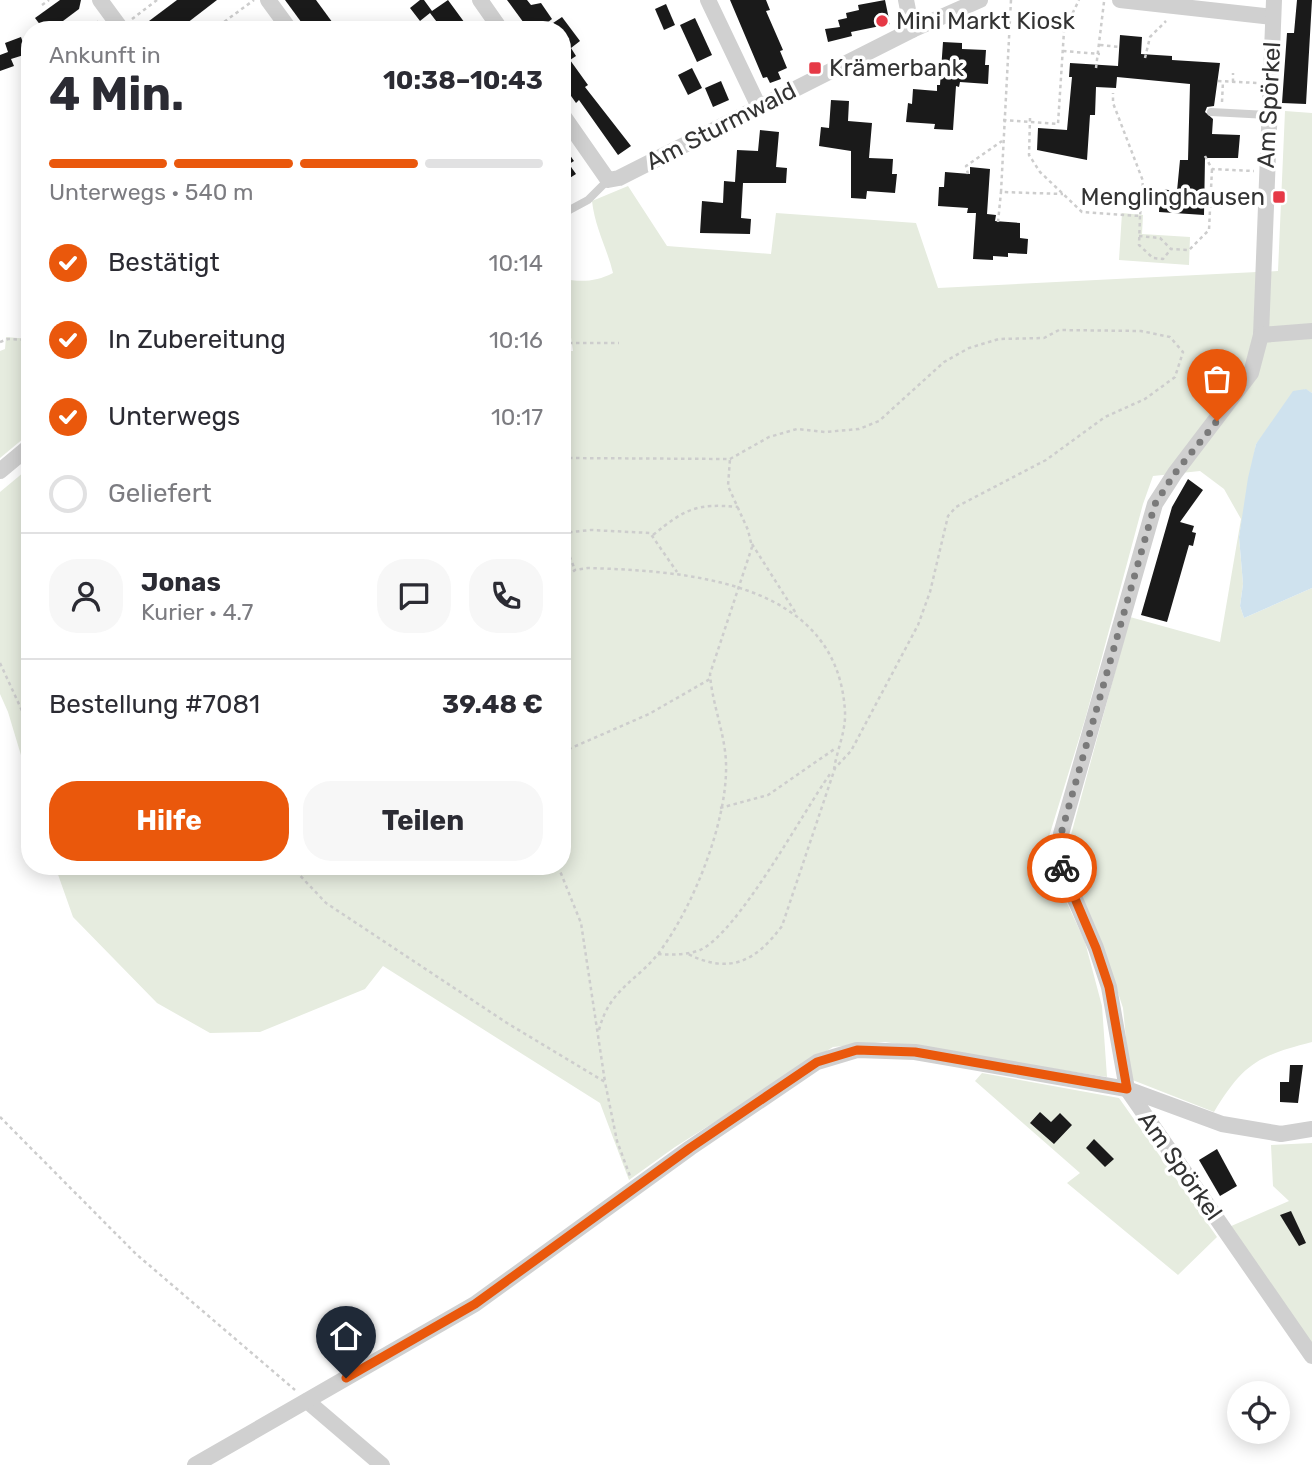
<!DOCTYPE html>
<html lang="de">
<head>
<meta charset="utf-8">
<style>
  :root { --surface:#fff; --page:#f7f7f7; --text:#2b2b33; --muted:#7c7c81; --line:#e1e1e2; --accent:#ea580c }
  body { margin:0; font-family:Rubik,sans-serif; background:var(--page); color:var(--text); height:100vh; display:flex; flex-direction:column; font-size:26px; white-space:nowrap }
  * { box-sizing:border-box; margin:0 }
  p { font-size:23px; color:var(--muted) }
  .icon { flex:none; width:38px; height:38px; fill:none; stroke:currentColor; stroke-width:2; stroke-linecap:round; stroke-linejoin:round }
  .map { position:relative; flex:1; overflow:hidden }
  .sheet { position:absolute; left:21px; top:21px; width:550px; height:854px; display:flex; flex-direction:column; background:var(--surface); border-radius:28px; box-shadow:0 4px 18px #0003 }
  .sheet>* { flex:none }
  .fabs { position:absolute; left:1227px; top:1381px; display:grid; gap:14px }
  .fabs a { display:grid; place-items:center; width:63px; height:63px; border-radius:50%; background:var(--surface); box-shadow:0 4px 18px #0003; font-size:35px }
  .pin { position:absolute; display:grid; place-items:center; width:60px; height:60px; color:#fff; margin:-72px -30px; border-radius:50% 50% 50% 0; rotate:-45deg; box-shadow:0 0 7px #0007 }
  .pin .icon { rotate:45deg }
  .courier { position:absolute; display:grid; place-items:center; width:70px; height:70px; margin:-35px; border:5px solid #ea580c; border-radius:50%; background:#fff; color:#222; box-shadow:0 2px 9px #0007 }
  .summary em { font-style:normal; font-weight:700 }
  .summary div { display:flex; flex-direction:column-reverse }
  .summary { display:flex; align-items:center; justify-content:space-between; height:119px; padding:0 28px }
  h1 { font-size:46px; font-weight:700; line-height:52px }
  .bar { display:grid; grid-template-columns:repeat(4,1fr); gap:10px 7px; align-content:center; height:84px; padding:0 28px }
  .bar i { height:9px; border-radius:5px; background:var(--line) }
  .bar .current { background:var(--accent) }
  .bar p { grid-column:span 4 }
  .line { display:flex; align-items:center; gap:18px; padding:0 28px; border-top:2px solid var(--line) }
  .line div { flex:1 }
  .round { display:grid; place-items:center; flex:none; width:74px; height:74px; border-radius:28px; background:var(--page) }
  ol { padding:0 28px; list-style:none }
  li { display:flex; align-items:center; gap:21px; height:77px }
  li p { margin-inline-start:auto }
  li .icon { padding:7px; border-radius:50%; background:var(--accent); color:#fff; stroke-width:4 }
  li:last-child { color:var(--muted) }
  li i { width:38px; height:38px; border:4px solid var(--line); border-radius:50% }
  .action { display:flex; gap:14px; margin-top:auto; padding:14px 28px }
  .action a { flex:1; height:80px; border-radius:28px; background:var(--accent); color:#fff; font-size:28px; font-weight:700; line-height:80px; text-align:center }
  .action a+a { background:var(--page); color:var(--text) }
  .map>svg:first-child { display:block }
  .green { fill:#e6ecdf }
  .water { fill:#cfe2ee }
  .building { fill:#1a1a1a }
  .lines { fill:none; stroke-linecap:round; stroke-linejoin:round }
  .path { stroke:#cdcdcd; stroke-width:2.5; stroke-dasharray:3.5 3.5; stroke-linecap:butt }
  .lane { stroke:#d0d0d0; stroke-width:8 }
  .street { stroke:#d0d0d0; stroke-width:16 }
  .done { stroke:#7a7a7a; stroke-width:7; stroke-dasharray:0 12.6 }
  .route { stroke:#ea580c; stroke-width:9 }
  .poi-dot { fill:#e63946; stroke:#fff; stroke-width:2.5 }
  .labels { text-anchor:middle; dominant-baseline:central; stroke-width:7; stroke-linejoin:round; paint-order:stroke }
  .poi-label { font-size:24px; fill:#333; stroke:#fff; text-anchor:start }
  .street-label { font-size:24px; fill:#333; stroke:#fff }
</style>
</head>
<body>
<div class="map">
<svg width="1312" height="1465" viewBox="0 0 1312 1465">
  <rect width="100%" height="100%" fill="#fff"/>
  <!-- green -->
  <g class="green">
    <path d="M1285,111L1312,113V393L1305,389L1256,444L1239,537L1243,584L1240,606L1244,618L1312,588V1042C1258,1056 1244,1063 1214,1112L1130,1079L1123,1008L1101,941L1068,869L1069,842L1130,617L1220,642L1241,519L1224,489L1200,471L1153,476L1143,504L1086,716L1044,853L1085,942L1102,1006L1107,1077L885,1042L833,1047L675,1147L629,1180L600,1103L383,966L365,989L260,1032L210,1033L157,1003L73,917L55,866H562V351H573L568,317L562,308V279C581,282 596,282 613,273C607,248 595,228 592,201L628,186L667,246L771,254L776,213L916,223L938,288L1278,271Z"/>
    <path d="M1122,213L1143,215L1142,234L1190,237L1189,265L1119,260Z"/>
    <path d="M6,337L30,339V433L0,458V351L5,349Z"/>
    <path d="M30,467V785L8,712L0,694V492Z"/>
    <path d="M982,1073L1119,1098L1217,1237L1178,1275L1067,1183L1080,1173L975,1081Z"/>
    <path d="M1312,1143V1347L1229,1227L1289,1201L1273,1186L1271,1145Z"/>
  </g>
  <!-- water -->
  <path class="water" d="M1306,389L1312,393V588L1244,618L1240,606L1243,584L1239,537L1248,478L1256,444L1293,391Z"/>
  <!-- building -->
  <g class="building">
    <path d="M60,0H81L79,9L51,30H44L35,18Z"/>
    <path d="M177,0H217L178,30H156L149,21Z"/>
    <path d="M285,0H316L338,30H307Z"/>
    <path d="M420,0H424L432,11L448,0L470,30H443L430,13L420,21L410,8Z"/>
    <path d="M507,0H527L531,5L541,3L552,19L538,30H529Z"/>
    <path d="M730,0H766L770,10L766,11L783,50L780,51L787,68L778,72L781,79L770,83L767,77L763,78Z"/>
    <path d="M885,0L890,24L851,32L852,36L828,42L825,29L840,27L838,20L847,18L846,13L859,10L858,5Z"/>
    <path d="M1297,0H1312L1306,104L1282,103L1287,33H1294Z"/>
    <path d="M666,4L675,25L664,30L655,9Z"/>
    <path d="M562,17L580,41L571,48L576,56L570,60L588,85L585,87L631,146L618,155L579,100L576,103L564,86L567,84L562,76V30L553,23Z"/>
    <path d="M695,18L712,55L697,62L680,25Z"/>
    <path d="M1120,35L1142,37L1141,54L1172,56V60L1220,63L1214,106L1207,107L1205,112L1213,119L1212,134L1240,135L1238,158H1205L1204,215L1159,212L1160,189L1177,191L1180,160H1188L1190,84L1117,77L1116,88L1096,87L1095,115H1090L1087,160L1037,150L1038,128L1067,130L1072,77H1069L1070,63L1118,66Z"/>
    <path d="M21,37L27,54L11,59L14,66L0,71V55L8,52L5,43Z"/>
    <path d="M943,42L962,43V49L986,50L985,65H989L988,84L960,82L959,87L956,86L953,130L934,129L935,124L906,122L908,103L912,104L913,89L937,91V85H940Z"/>
    <path d="M692,68L702,88L688,95L678,75Z"/>
    <path d="M721,81L729,100L713,107L705,88Z"/>
    <path d="M831,100L849,101L848,121L872,123L869,158L893,159L892,174H897L895,193L867,191L866,199L851,198V151L819,146L821,127L829,128Z"/>
    <path d="M760,130L779,132L776,167L787,168L786,183H743L741,218L751,219L750,234L700,233L702,201L723,203L724,181L735,182L737,150L758,151Z"/>
    <path d="M562,144L574,161L569,164L576,174L562,183Z"/>
    <path d="M970,167L990,169L987,214L996,215L995,221L1020,223V238L1028,239L1027,254L1008,253V257L993,256V260L973,259L976,213H967L968,208L938,206L939,187H944L945,172L970,174Z"/>
    <path d="M1188,479L1203,490L1180,522L1194,526L1192,532L1196,533L1193,546L1189,545L1167,622L1141,615L1172,507Z"/>
    <path d="M1290,1065H1303L1298,1103L1280,1102V1082H1289Z"/>
    <path d="M1040,1112L1051,1122L1060,1113L1072,1125L1054,1144L1030,1123Z"/>
    <path d="M1094,1139L1114,1159L1105,1167L1086,1148Z"/>
    <path d="M1217,1149L1237,1186L1220,1196L1199,1160Z"/>
    <path d="M1291,1211L1306,1243L1299,1246L1280,1215Z"/>
  </g>
  <g class="lines">
    <!-- path -->
    <g class="path">
      <path d="M1011,0L1001,192L1063,194"/>
      <path d="M42,5L49,0"/>
      <path d="M132,19L157,0"/>
      <path d="M87,30L98,21"/>
      <path d="M213,30L254,0"/>
      <path d="M1100,45L1119,47"/>
      <path d="M1063,51L1100,54"/>
      <path d="M1145,58L1150,37L1166,21"/>
      <path d="M1096,68L1104,2"/>
      <path d="M1218,81L1257,83"/>
      <path d="M1233,82V73"/>
      <path d="M1222,102L1223,81"/>
      <path d="M1030,118L1029,155L1040,172L1082,212L1140,216L1143,181L1113,103V93"/>
      <path d="M1003,120L1058,124L1064,31L1079,0"/>
      <path d="M1205,156L1212,169L1254,171"/>
      <path d="M968,174L966,166L1002,141"/>
      <path d="M1140,216L1139,245L1153,258L1163,259L1171,249"/>
      <path d="M998,222L1001,192"/>
      <path d="M1139,236L1160,238L1171,249L1189,250L1209,230L1212,169"/>
      <path d="M0,342L8,339L30,340"/>
      <path d="M562,343H619"/>
      <path d="M562,458L730,459L769,437L797,429L825,432L859,429L879,421L944,362L969,348L999,339L1044,338L1059,330L1141,331L1170,337L1183,352L1175,377L1145,399L1105,417L1046,460L956,507L948,516L930,592L918,625L851,751L835,768L782,926C756,961 730,975 688,954"/>
      <path d="M562,533L591,530L650,533L677,572"/>
      <path d="M653,535C685,509 696,503 738,507"/>
      <path d="M562,537L575,570"/>
      <path d="M752,544L797,615"/>
      <path d="M562,580L575,570L588,568C688,571 838,581 845,712C846,731 837,750 834,769"/>
      <path d="M0,663L30,728"/>
      <path d="M562,752L649,714L710,679"/>
      <path d="M720,808L768,795L836,748"/>
      <path d="M291,866L326,903L507,1023L605,1082L617,1141L630,1176"/>
      <path d="M558,866L581,923L605,1082"/>
      <path d="M658,954C673,955 687,955 700,950C738,933 803,812 830,774"/>
      <path d="M599,1030C610,986 641,980 663,947C695,902 728,819 726,763C725,733 712,704 710,674L752,547L748,530L728,486L730,459"/>
      <path d="M0,1117L136,1254L295,1390"/>
    </g>
    <!-- lane -->
    <g class="lane">
      <path d="M1211,112L1268,115"/>
      <path d="M562,214L588,200L608,180"/>
    </g>
    <!-- street -->
    <g class="street">
      <path d="M100,0L122,30"/>
      <path d="M268,0L290,30"/>
      <path d="M480,0L501,30"/>
      <path d="M708,0L759,107"/>
      <path d="M906,0L912,30"/>
      <path d="M1120,0L1273,17"/>
      <path d="M1274,0L1261,335L1251,373L1175,473L1155,504L1061,834L1060,864L1096,948L1109,987L1127,1089L1312,1356"/>
      <path d="M562,114L608,180L619,178L912,30L980,0"/>
      <path d="M1261,335L1312,331"/>
      <path d="M0,471L30,446"/>
      <path d="M307,1401L382,1465"/>
      <path d="M195,1465L475,1304L690,1148L817,1062L857,1050L915,1052L1127,1089L1222,1124L1281,1134L1312,1129"/>
    </g>
  </g>
  <g class="lines">
    <!-- done -->
    <path class="done" d="M1062,868L1061,834L1155,504L1175,473L1217,421"/>
    <!-- route -->
    <path class="route" d="M346,1378L475,1304L690,1148L817,1062L857,1050L915,1052L1127,1089L1109,987L1096,948L1062,868"/>
  </g>
  <!-- markers -->
  <g class="poi-dot">
    <circle cx="882" cy="21" r="7"/>
    <rect x="808" y="61" width="14" height="14" rx="3.5"/>
    <rect x="1272" y="190" width="14" height="14" rx="3.5"/>
  </g>
  <g class="labels">
    <!-- poi labels -->
    <g class="poi-label">
      <text x="896" y="21">Mini Markt Kiosk</text>
      <text x="829" y="68">Krämerbank</text>
      <text x="1265" y="197" text-anchor="end">Menglinghausen</text>
    </g>
    <!-- street labels -->
    <g class="street-label">
      <text transform="translate(1269 105) rotate(-87)">Am Spörkel</text>
      <text transform="translate(721 126) rotate(-27)">Am Sturmwald</text>
      <text transform="translate(1180 1166) rotate(55)">Am Spörkel</text>
    </g>
  </g>
</svg>
<div class="fabs">
<a><svg class="icon" aria-label="locate" viewBox="0 0 24 24"><circle cx="12" cy="12" r="6"/><path d="M12 2v4M12 18v4M2 12h4M18 12h4"/></svg></a>
</div>
<div class="pin" style="left:1217px;top:421px;background:#ea580c"><svg class="icon" aria-label="bag" viewBox="0 0 24 24"><path d="M5 8h14l-1 12H6zM9 8a3 3 0 0 1 6 0"/></svg></div>
<div class="pin" style="left:346px;top:1378px;background:#1f2937"><svg class="icon" aria-label="home" viewBox="0 0 24 24"><path d="M3 11l9-7 9 7M6 9v11h12V9"/></svg></div>
<div class="courier" style="left:1062px;top:868px"><svg class="icon" aria-label="bike" viewBox="0 0 24 24"><circle cx="6" cy="16" r="4"/><circle cx="18" cy="16" r="4"/><path d="M6 16l4-8h5l3 8M10 8l3 8H6M13 5h3"/></svg></div>
<section class="sheet">
<div class="summary"><div><h1>4 Min.</h1><p>Ankunft in</p></div><em>10:38–10:43</em></div>
<div class="bar"><i class="current"></i><i class="current"></i><i class="current"></i><i></i><p>Unterwegs · 540 m</p></div>
<ol>
<li><svg class="icon" aria-label="check" viewBox="0 0 24 24"><path d="M5 12l5 5 9-10"/></svg>Bestätigt<p>10:14</p></li>
<li><svg class="icon" aria-label="check" viewBox="0 0 24 24"><path d="M5 12l5 5 9-10"/></svg>In Zubereitung<p>10:16</p></li>
<li><svg class="icon" aria-label="check" viewBox="0 0 24 24"><path d="M5 12l5 5 9-10"/></svg>Unterwegs<p>10:17</p></li>
<li><i></i>Geliefert</li>
</ol>
<div class="line" style="height:126px"><a class="round"><svg class="icon" aria-label="person" viewBox="0 0 24 24"><circle cx="12" cy="8" r="4"/><path d="M4 21q1-7 8-7t8 7"/></svg></a><div><b>Jonas</b><p>Kurier · 4.7</p></div><a class="round"><svg class="icon" aria-label="chat" viewBox="0 0 24 24"><path d="M4 5h16v11H9l-5 4z"/></svg></a><a class="round"><svg class="icon" aria-label="phone" viewBox="0 0 24 24"><path d="M5 4h4l2 5-3 2q2 4 5 5l2-3 5 2v4C11 20 4 13 5 4z"/></svg></a></div>
<div class="line" style="height:91px"><div>Bestellung #7081</div><b>39.48 €</b></div>
<div class="action"><a>Hilfe</a><a>Teilen</a></div>
</section>
</div>
</body>
</html>
